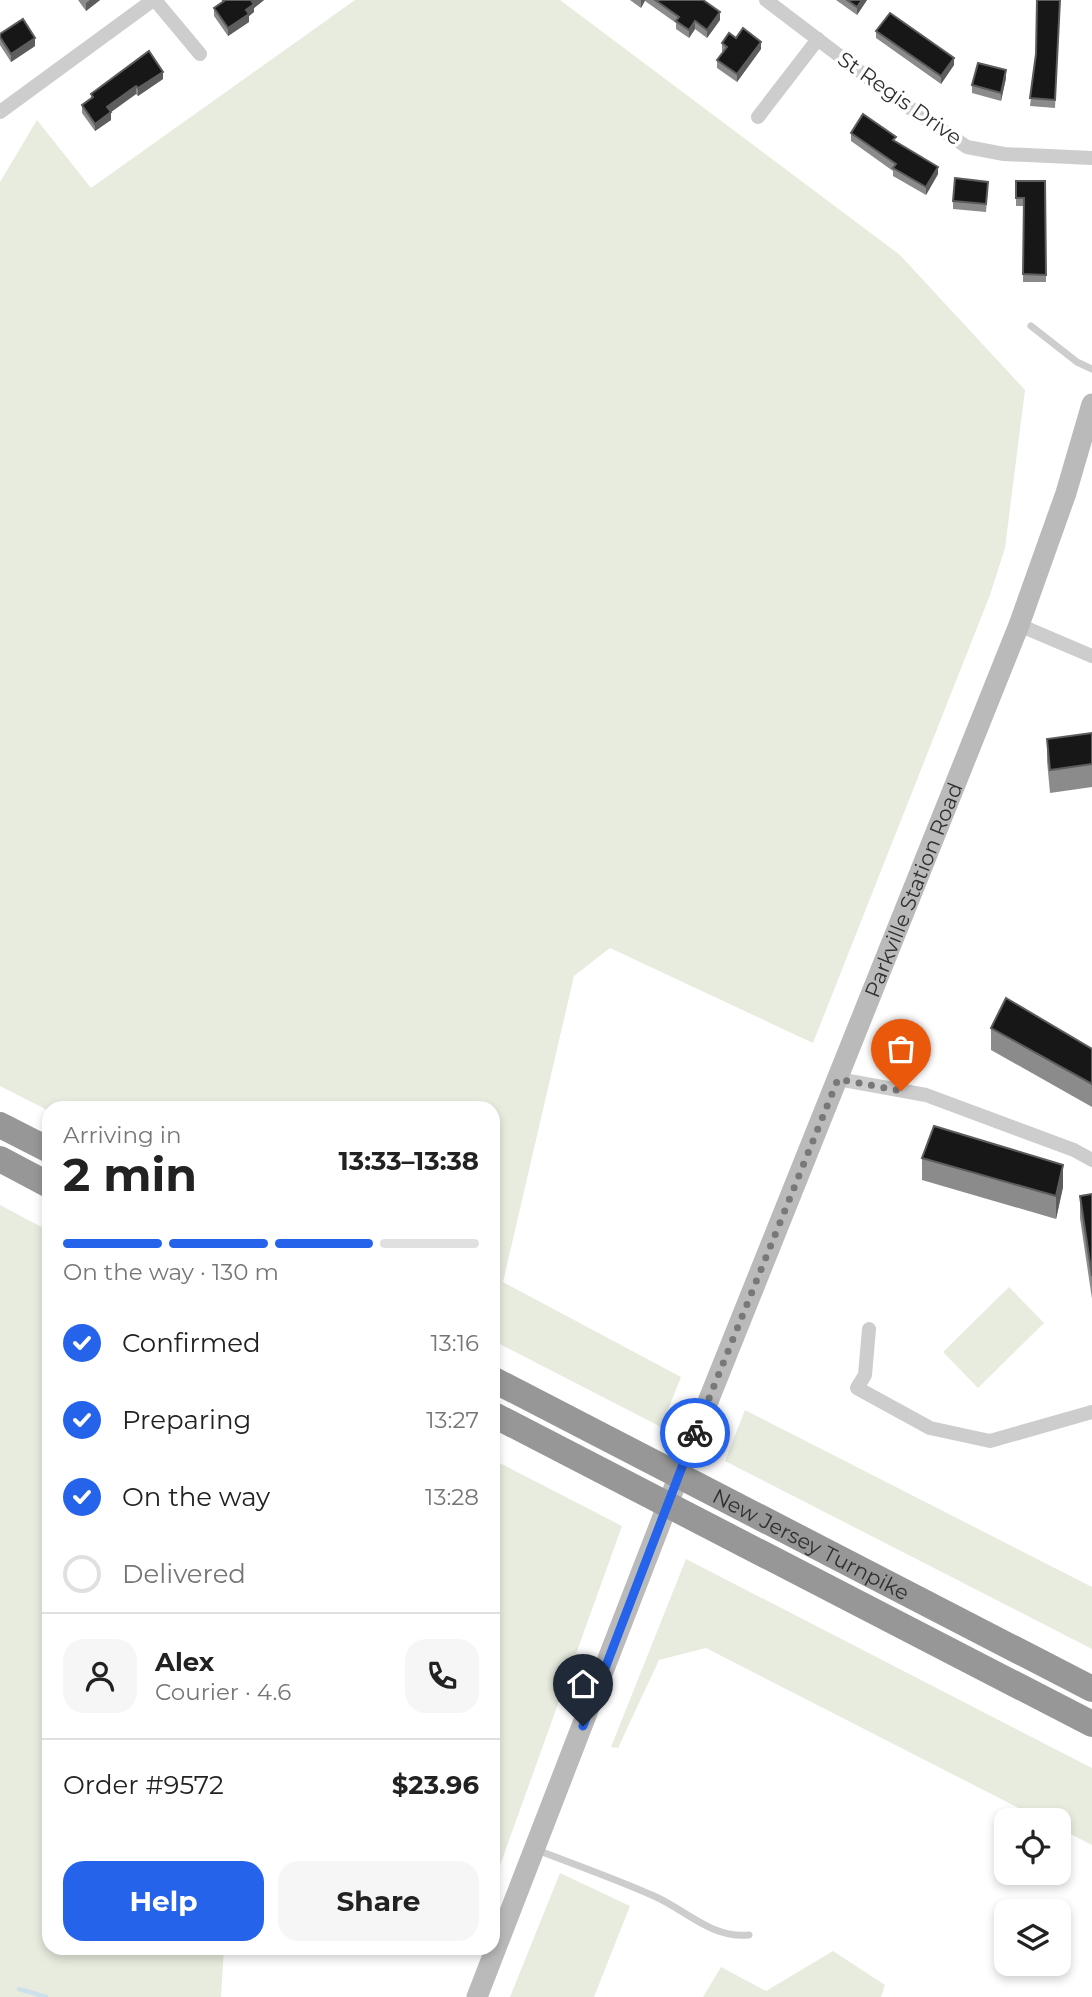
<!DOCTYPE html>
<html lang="en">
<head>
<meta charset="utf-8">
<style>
  :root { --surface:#fff; --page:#f6f6f6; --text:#222; --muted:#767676; --line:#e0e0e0; --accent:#2563eb }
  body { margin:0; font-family:Montserrat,sans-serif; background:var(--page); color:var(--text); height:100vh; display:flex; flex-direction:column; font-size:26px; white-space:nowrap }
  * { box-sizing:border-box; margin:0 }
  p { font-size:23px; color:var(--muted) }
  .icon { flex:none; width:38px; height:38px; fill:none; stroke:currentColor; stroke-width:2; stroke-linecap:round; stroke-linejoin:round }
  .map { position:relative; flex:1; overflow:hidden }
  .sheet { position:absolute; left:42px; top:1101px; width:458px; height:854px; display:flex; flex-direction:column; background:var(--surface); border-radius:21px; box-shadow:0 4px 10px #0003 }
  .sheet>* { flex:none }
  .tools { position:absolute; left:994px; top:1808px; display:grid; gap:14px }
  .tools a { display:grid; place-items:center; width:77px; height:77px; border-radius:14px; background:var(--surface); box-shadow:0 4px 10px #0003; font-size:35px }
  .pin { position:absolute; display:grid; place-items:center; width:60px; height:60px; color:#fff; margin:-72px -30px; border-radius:50% 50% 50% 0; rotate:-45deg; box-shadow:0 0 7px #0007 }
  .pin .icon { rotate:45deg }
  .courier { position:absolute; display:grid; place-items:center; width:70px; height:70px; margin:-35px; border:5px solid #2563eb; border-radius:50%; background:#fff; color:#222; box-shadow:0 2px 9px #0007 }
  .head em { font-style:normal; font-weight:700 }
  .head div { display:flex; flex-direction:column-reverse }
  .head { display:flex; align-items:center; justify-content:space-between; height:119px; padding:0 21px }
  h1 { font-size:46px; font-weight:700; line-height:52px }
  .bar { display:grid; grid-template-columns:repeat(4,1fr); gap:10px 7px; align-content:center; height:84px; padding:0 21px }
  .bar i { height:9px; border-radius:5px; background:var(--line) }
  .bar .active { background:var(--accent) }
  .bar p { grid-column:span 4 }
  .line { display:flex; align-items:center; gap:18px; padding:0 21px; border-top:2px solid var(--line) }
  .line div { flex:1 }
  .round { display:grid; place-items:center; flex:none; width:74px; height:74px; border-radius:21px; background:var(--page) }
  ol { padding:0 21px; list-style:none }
  li { display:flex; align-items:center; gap:21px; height:77px }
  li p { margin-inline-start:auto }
  li .icon { padding:7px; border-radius:50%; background:var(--accent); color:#fff; stroke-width:4 }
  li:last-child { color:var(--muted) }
  li i { width:38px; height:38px; border:4px solid var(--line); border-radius:50% }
  .button { display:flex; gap:14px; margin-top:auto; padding:14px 21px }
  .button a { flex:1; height:80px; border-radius:21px; background:var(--accent); color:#fff; font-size:28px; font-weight:700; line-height:80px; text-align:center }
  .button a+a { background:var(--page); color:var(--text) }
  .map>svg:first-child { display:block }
  .green { fill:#e7ecdf }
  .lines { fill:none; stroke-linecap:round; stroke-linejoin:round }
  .stream { stroke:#cde1ea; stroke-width:4.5 }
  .lane { stroke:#cdcdcd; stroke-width:7 }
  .street { stroke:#cdcdcd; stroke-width:14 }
  .secondary { stroke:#bababa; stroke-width:21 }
  .highway { stroke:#979797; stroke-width:26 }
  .wall { fill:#8b8b8b }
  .shaded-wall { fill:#5d5d5d }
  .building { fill:#171717; stroke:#5d5d5d; stroke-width:2 }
  .done { stroke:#787878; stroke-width:7; stroke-dasharray:0 12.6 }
  .route { stroke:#2563eb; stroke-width:9 }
  .labels { text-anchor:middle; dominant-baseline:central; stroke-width:7; stroke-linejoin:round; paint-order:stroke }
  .street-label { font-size:21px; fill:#303030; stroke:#fff }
</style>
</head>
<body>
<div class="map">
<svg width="1092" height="1997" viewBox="0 0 1092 1997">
  <rect width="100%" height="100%" fill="#fff"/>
  <!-- green -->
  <g class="green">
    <path d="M355,0H560L900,255L1025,390L1005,548L990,595L813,1043L610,948L574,976L503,1282L681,1377L661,1427L494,1341V1108H49V1111L0,1086V182L37,120L91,188Z"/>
    <path d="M0,1205L49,1231V1948H224L221,1997H0Z"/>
    <path d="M1009,1287L1044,1323L978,1388L943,1352Z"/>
    <path d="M745,1410L1092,1587V1649L725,1461Z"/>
    <path d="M494,1460L622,1526L494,1882Z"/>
    <path d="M686,1559L1092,1768V1845L1059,1828V1820H1042L706,1648L659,1660L618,1748L611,1747Z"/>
    <path d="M560,1873L630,1906L594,1997H510Z"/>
    <path d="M833,1951L885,1985L881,1997H703L721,1967L766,1991Z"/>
  </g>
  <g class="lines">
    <!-- stream -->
    <path class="stream" d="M19,1989L46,1997"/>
    <!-- lane -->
    <g class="lane">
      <path d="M1031,326L1077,362L1092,369"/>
      <path d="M537,1850C576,1865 616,1879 654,1896C686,1910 712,1939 749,1935"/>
    </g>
    <!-- street -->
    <g class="street">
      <path d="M155,0L200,54"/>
      <path d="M766,0L891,95L967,147L1004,154L1092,158"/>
      <path d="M0,112L153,0"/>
      <path d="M758,117L818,39"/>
      <path d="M1019,625L1092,656"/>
      <path d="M838,1079L926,1095L1074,1150L1092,1160"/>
      <path d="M869,1329L865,1375L857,1388L930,1428L990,1441L1092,1412"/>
    </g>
    <!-- secondary -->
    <path class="secondary" id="s1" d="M477,1997L695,1434L1019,625L1066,493L1092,404"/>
    <!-- highway -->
    <g class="highway">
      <path d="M0,1125L49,1150"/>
      <path d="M0,1159L49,1185"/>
      <path id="s2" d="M494,1380L1092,1689"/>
      <path d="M494,1415L1092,1724"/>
    </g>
  </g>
  <!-- wall -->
  <g class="wall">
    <path d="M78,0H100L86,11Z"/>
    <path d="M222,0H264L254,8V12L249,16V22L228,36L214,16V8L222,3Z"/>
    <path d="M630,0H703L720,20L707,38L695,29L689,38L676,29V23L645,1L641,8Z"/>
    <path d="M836,0H867L857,15Z"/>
    <path d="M1060,0L1055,108L1030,106L1036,54Z"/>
    <path d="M876,31L954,65L941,84L876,38Z"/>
    <path d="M0,34L35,46L11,62L0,45Z"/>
    <path d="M736,38L761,49L737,82L717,68V60L723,52L722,51V43Z"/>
    <path d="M1006,78L1001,101L972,93V85Z"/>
    <path d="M163,79L138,96L136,94L111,112V120L95,131L82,113V105L91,98V94Z"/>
    <path d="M851,133L896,142L938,174L926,195L893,176V171L851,141Z"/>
    <path d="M1016,181H1045L1046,282H1023L1024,206H1016Z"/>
    <path d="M988,189L986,212L953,209V201Z"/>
    <path d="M1092,733V787L1050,793L1047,761V739Z"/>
    <path d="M991,1028L1092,1049V1107L991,1050Z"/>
    <path d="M922,1158L1063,1187L1056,1219L922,1180Z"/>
    <path d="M1092,1194V1299L1080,1218V1196Z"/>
  </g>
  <!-- shaded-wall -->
  <g class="shaded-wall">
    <path d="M90,0H100L86,11V3Z"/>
    <path d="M255,0H264L254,8V12L249,16V22L228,36V28Z"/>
    <path d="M641,0H645L641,8Z"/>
    <path d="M862,0H867L857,15V7Z"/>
    <path d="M720,12V20L707,38V30Z"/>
    <path d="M695,21V29L689,38V30Z"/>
    <path d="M35,38V46L11,62V54Z"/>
    <path d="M761,42V49L737,82V74Z"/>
    <path d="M954,58V65L941,84V76Z"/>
    <path d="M1006,70V78L1001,101V93Z"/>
    <path d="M163,72V79L138,96V88Z"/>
    <path d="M136,86V94L107,115V107Z"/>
    <path d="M111,112V120L95,131V124Z"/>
    <path d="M938,167V174L926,195V187Z"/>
    <path d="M1063,1165V1187L1056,1219V1196Z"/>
  </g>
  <!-- building -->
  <g class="building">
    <path d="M223,0H255L252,2L254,4L246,10L249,14L228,28L214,8L224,1Z"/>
    <path d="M655,0H703L720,12L707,30L695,21L689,30L676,21L679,17Z"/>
    <path d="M847,0H862L857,7Z"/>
    <path d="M1037,0H1060L1055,100L1030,98L1036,54Z"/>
    <path d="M890,13L954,58L941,76L876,31Z"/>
    <path d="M23,19L35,38L11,54L0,37V34Z"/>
    <path d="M743,28L761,42L737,74L717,60L727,47L722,43L729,33L736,38Z"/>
    <path d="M149,51L163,72L138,88L136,86L107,107L111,112L95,124L82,105L93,97L91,94Z"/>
    <path d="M978,63L1006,70L1001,93L972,85Z"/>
    <path d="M863,114L896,137L893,140L938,167L926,187L893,168L896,164L851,133Z"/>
    <path d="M955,178L988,182L986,204L953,201Z"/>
    <path d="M1016,181H1045L1046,275L1023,274L1024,198H1016Z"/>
    <path d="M1092,733V764L1050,770L1047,739Z"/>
    <path d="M1006,998L1092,1049V1084L991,1028Z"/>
    <path d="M934,1126L1063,1165L1056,1196L922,1158Z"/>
    <path d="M1092,1194V1276L1080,1196Z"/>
  </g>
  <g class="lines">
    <!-- done -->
    <path class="done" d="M695,1433L838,1079L901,1091"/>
    <!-- route -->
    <path class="route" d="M583,1726L695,1433"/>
  </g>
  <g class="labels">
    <!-- street labels -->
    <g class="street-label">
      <text transform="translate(900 98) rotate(35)">St Regis Drive</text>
      <text stroke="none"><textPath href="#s1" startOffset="1190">Parkville Station Road</textPath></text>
      <text stroke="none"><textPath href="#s2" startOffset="357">New Jersey Turnpike</textPath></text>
    </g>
  </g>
</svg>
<div class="tools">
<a><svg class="icon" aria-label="locate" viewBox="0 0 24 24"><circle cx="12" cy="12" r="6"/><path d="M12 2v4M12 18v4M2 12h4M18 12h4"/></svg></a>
<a><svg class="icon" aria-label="layers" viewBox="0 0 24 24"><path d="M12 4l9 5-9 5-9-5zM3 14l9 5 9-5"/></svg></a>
</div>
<div class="pin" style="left:901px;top:1091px;background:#ea580c"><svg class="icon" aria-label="bag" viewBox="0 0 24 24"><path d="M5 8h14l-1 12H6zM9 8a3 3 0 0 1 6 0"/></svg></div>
<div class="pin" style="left:583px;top:1726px;background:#1f2937"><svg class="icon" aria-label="home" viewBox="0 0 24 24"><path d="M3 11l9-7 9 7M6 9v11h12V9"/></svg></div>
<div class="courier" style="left:695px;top:1433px"><svg class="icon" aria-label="bike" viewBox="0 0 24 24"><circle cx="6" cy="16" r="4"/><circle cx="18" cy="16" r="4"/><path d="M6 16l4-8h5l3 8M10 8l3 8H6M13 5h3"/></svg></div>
<section class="sheet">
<div class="head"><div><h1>2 min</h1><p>Arriving in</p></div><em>13:33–13:38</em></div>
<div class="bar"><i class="active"></i><i class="active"></i><i class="active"></i><i></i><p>On the way · 130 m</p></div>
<ol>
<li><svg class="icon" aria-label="check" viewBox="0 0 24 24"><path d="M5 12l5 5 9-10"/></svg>Confirmed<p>13:16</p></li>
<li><svg class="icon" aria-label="check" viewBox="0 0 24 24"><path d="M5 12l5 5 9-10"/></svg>Preparing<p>13:27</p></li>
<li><svg class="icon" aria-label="check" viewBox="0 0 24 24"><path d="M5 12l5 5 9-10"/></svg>On the way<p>13:28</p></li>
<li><i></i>Delivered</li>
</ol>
<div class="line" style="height:126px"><a class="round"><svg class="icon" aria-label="person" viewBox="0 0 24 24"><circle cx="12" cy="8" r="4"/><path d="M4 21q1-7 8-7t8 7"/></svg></a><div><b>Alex</b><p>Courier · 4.6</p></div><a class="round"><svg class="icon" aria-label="phone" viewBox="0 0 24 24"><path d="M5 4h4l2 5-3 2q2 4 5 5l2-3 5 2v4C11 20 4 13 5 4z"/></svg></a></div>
<div class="line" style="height:91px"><div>Order #9572</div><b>$23.96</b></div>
<div class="button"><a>Help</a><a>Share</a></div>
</section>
</div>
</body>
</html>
